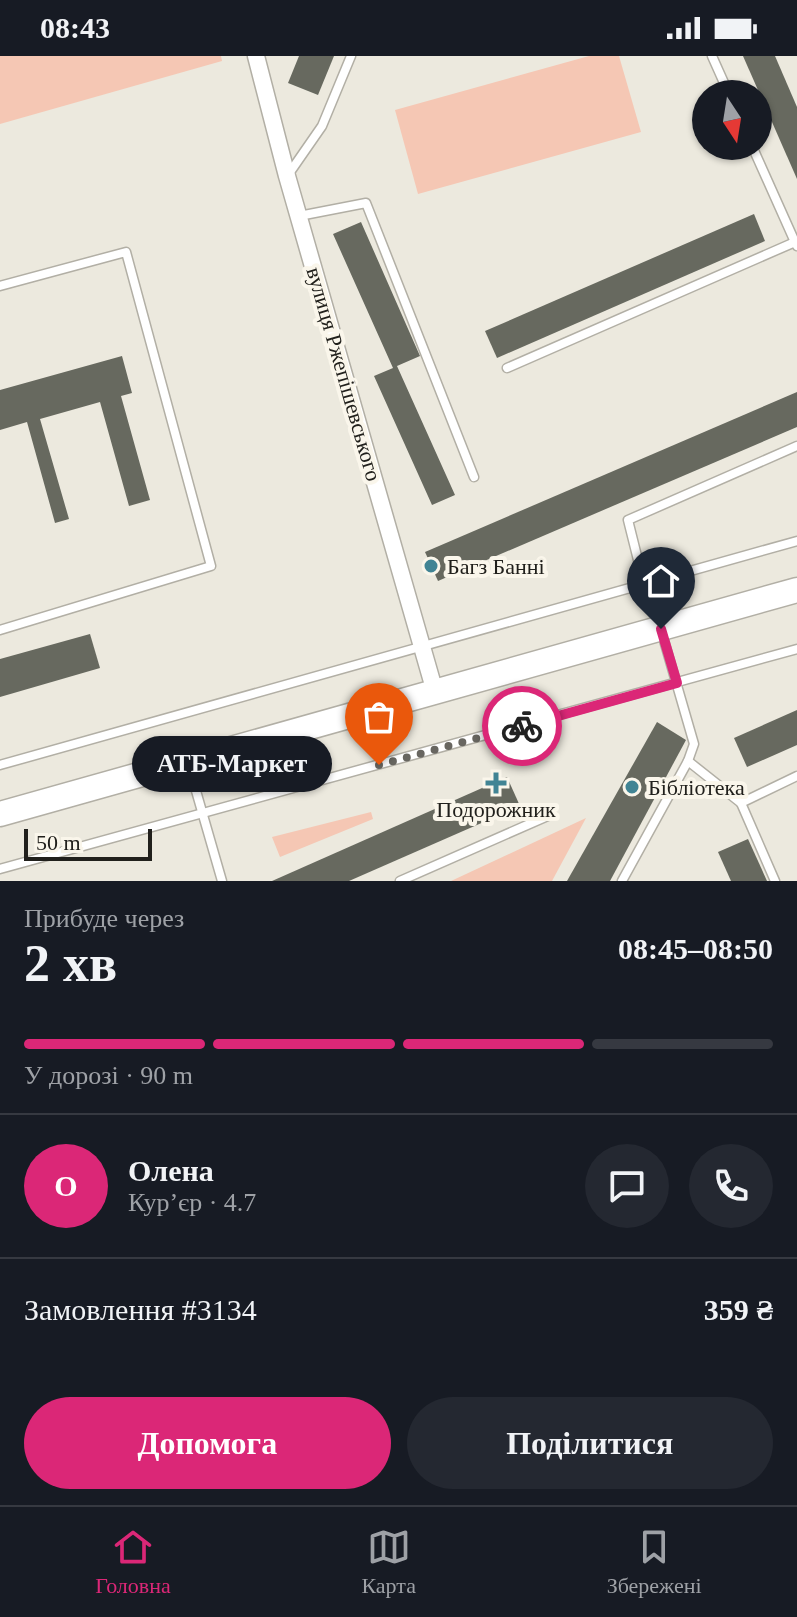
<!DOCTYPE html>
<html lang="uk">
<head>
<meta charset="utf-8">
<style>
  :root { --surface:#171b24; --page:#242831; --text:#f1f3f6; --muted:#9ea1a6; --line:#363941; --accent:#db2777 }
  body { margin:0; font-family:Georgia,serif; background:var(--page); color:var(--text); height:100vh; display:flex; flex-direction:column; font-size:30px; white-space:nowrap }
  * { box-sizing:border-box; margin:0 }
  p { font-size:26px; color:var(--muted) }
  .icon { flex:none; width:44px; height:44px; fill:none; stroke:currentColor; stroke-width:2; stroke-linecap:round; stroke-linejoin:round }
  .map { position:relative; height:825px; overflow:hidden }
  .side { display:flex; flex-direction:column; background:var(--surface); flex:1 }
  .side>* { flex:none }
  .needle { width:52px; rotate:168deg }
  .controls { position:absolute; left:692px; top:24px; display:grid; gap:16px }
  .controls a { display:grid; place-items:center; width:80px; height:80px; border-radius:50%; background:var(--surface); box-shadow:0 2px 6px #0004; font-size:40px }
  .scale { position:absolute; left:24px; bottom:20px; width:128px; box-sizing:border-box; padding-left:8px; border:4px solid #21201c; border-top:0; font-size:22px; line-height:28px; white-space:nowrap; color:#21201c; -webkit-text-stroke:6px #faf6eb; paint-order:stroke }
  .pin { position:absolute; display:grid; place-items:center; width:68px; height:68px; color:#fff; margin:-82px -34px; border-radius:50% 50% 50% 0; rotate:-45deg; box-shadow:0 0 8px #0007 }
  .pin .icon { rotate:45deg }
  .courier { position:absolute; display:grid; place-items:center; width:80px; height:80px; margin:-40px; border:6px solid #db2777; border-radius:50%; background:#fff; color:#222; box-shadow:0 2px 10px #0007 }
  .bubble { position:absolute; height:56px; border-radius:28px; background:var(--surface); box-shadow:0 2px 6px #0004; font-size:26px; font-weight:700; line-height:56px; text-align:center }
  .overview em { font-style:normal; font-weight:700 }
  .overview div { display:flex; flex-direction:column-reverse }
  .overview { display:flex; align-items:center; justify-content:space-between; height:136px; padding:0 24px }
  h1 { font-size:52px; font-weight:700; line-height:60px }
  .bar { display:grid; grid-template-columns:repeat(4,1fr); gap:12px 8px; align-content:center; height:96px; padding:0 24px }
  .bar i { height:10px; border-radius:6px; background:var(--line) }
  .bar .on { background:var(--accent) }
  .bar p { grid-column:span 4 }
  .line { display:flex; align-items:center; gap:20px; padding:0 24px; border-top:2px solid var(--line) }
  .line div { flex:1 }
  .round { display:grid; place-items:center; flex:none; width:84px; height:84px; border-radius:42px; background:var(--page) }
  .action { display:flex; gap:16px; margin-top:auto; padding:16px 24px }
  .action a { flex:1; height:92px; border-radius:48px; background:var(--accent); color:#fff; font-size:32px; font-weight:700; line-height:92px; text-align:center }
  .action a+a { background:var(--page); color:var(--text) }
  .status { display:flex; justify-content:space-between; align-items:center; height:56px; padding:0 40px; background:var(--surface); direction:ltr }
  .status svg { height:22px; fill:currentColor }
  .menu { display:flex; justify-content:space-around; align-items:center; height:112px; border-top:2px solid var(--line); background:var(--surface); font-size:22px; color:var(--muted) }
  .menu a { display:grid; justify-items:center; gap:4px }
  .menu .on { color:var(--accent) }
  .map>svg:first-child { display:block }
  .green { fill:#f5c7b4 }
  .building { fill:#67695f }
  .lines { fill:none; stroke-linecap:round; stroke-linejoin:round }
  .service-casing { stroke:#b2afa5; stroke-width:11 }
  .minor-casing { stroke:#b2afa5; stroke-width:19 }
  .primary-casing { stroke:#b2afa5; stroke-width:27 }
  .service { stroke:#fff; stroke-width:8 }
  .minor { stroke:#fff; stroke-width:16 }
  .primary { stroke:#fff; stroke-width:24 }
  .done { stroke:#686660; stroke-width:8; stroke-dasharray:0 14.4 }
  .route { stroke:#db2777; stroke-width:10 }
  .poi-dot { fill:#418494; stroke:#faf6eb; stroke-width:3 }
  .labels { text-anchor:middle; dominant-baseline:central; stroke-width:8; stroke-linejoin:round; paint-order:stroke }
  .street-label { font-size:22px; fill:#21201c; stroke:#faf6eb }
  .poi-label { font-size:22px; fill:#21201c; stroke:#faf6eb; text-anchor:start }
</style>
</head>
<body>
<div class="status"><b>08:43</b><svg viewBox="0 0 49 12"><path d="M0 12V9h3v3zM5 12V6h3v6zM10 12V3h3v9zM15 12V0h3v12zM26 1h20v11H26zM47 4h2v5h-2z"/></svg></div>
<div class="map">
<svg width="797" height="825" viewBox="0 0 797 825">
  <rect width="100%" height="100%" fill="#ece9de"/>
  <!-- green -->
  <g class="green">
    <path d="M0,0H221L222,5L0,68Z"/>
    <path d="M589,0H619L641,76L418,138L395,54Z"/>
    <path d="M371,756L373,763L280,801L272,781Z"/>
    <path d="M586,762L552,825H451Z"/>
  </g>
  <!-- building -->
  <g class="building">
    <path d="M299,0H334L318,39L288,27Z"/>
    <path d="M743,0H775L797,51V123Z"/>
    <path d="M754,158L765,185L497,302L485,275Z"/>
    <path d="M361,166L420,300L397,310L455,439L432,449L374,320L393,312L333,178Z"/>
    <path d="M122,300L132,337L121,340L150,444L129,450L100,346L40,363L69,463L55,467L27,366L0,374V334Z"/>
    <path d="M797,336V371L438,525L425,496Z"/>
    <path d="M90,578L100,612L0,641V603Z"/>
    <path d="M797,654V689L747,711L734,682Z"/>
    <path d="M657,666L686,684L610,825H567Z"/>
    <path d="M507,721L520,750L349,825H272Z"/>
    <path d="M748,783L767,825H731L718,796Z"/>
  </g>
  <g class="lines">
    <!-- service casing -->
    <g class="service-casing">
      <g id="service">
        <path d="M712,0L729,38"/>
        <path d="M752,90L795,186"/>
        <path d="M288,119L322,70L351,0"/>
        <path d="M299,160L366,147L474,421"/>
        <path d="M0,230L126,196L211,510L0,574"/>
        <path d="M507,312L795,186L797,190"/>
        <path d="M644,528L628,464L797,390"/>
        <path d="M688,705L741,747"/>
        <path d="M188,707L222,825"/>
        <path d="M0,709L797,485"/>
        <path d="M0,813L797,593"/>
        <path d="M400,825L550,759"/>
        <path d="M622,825L688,705L694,688L661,574"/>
        <path d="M775,825L741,747L797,720"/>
      </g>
    </g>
    <!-- minor casing -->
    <g class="minor-casing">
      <path id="minor" d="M256,0L287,120L435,636"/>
    </g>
    <!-- primary casing -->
    <g class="primary-casing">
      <path id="primary" d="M0,758L797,534"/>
    </g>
    <!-- service -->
    <use href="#service" class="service"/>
    <!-- minor -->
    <use href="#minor" class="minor"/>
    <!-- primary -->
    <use href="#primary" class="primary"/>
  </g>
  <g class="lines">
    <!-- done -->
    <path class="done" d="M379,709L522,670"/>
    <!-- route -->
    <path class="route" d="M522,670L677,627L661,573"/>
  </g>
  <!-- markers -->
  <g class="poi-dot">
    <circle cx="431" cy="510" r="8"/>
    <path d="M492 715h8v8h8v8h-8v8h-8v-8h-8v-8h8z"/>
    <circle cx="632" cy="731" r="8"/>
  </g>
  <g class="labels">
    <!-- street labels -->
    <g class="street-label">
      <text transform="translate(344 318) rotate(74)">вулиця Ржепішевського</text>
    </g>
    <!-- poi labels -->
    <g class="poi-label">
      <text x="447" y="510">Багз Банні</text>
      <text x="648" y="731">Бібліотека</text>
      <text x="496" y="753" text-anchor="middle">Подорожник</text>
    </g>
  </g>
</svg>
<div class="controls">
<a><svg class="needle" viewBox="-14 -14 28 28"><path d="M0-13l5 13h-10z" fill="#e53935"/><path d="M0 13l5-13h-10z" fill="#9ea1a6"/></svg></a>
</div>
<div class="scale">50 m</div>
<div class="pin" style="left:379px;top:709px;background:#ea580c"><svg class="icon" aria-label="bag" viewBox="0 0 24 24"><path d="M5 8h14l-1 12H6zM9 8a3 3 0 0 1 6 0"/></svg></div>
<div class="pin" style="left:661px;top:573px;background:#1f2937"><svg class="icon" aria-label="home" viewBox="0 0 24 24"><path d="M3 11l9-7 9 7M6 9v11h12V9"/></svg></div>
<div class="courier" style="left:522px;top:670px"><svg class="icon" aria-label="bike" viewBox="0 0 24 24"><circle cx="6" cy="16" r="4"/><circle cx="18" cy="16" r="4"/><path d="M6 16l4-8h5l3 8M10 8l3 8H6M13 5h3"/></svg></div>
<div class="bubble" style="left:132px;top:680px;width:200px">АТБ-Маркет</div>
</div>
<section class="side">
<div class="overview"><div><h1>2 хв</h1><p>Прибуде через</p></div><em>08:45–08:50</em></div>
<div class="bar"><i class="on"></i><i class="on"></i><i class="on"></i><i></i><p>У дорозі · 90 m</p></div>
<div class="line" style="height:144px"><b class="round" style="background:var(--accent);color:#fff">О</b><div><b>Олена</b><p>Кур’єр · 4.7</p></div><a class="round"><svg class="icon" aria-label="chat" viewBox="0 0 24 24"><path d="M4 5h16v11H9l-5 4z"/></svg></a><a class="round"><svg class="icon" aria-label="phone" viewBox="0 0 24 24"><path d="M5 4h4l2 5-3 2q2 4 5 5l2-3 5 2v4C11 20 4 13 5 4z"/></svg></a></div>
<div class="line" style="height:104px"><div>Замовлення #3134</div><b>359 ₴</b></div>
<div class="action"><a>Допомога</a><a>Поділитися</a></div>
</section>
<nav class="menu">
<a class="on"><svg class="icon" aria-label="home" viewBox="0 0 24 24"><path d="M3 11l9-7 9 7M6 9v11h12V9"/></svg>Головна</a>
<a><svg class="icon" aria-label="map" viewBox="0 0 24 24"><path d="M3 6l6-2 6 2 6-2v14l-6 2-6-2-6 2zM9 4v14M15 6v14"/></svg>Карта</a>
<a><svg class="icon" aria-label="saved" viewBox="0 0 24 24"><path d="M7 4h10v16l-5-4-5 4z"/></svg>Збережені</a>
</nav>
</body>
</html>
